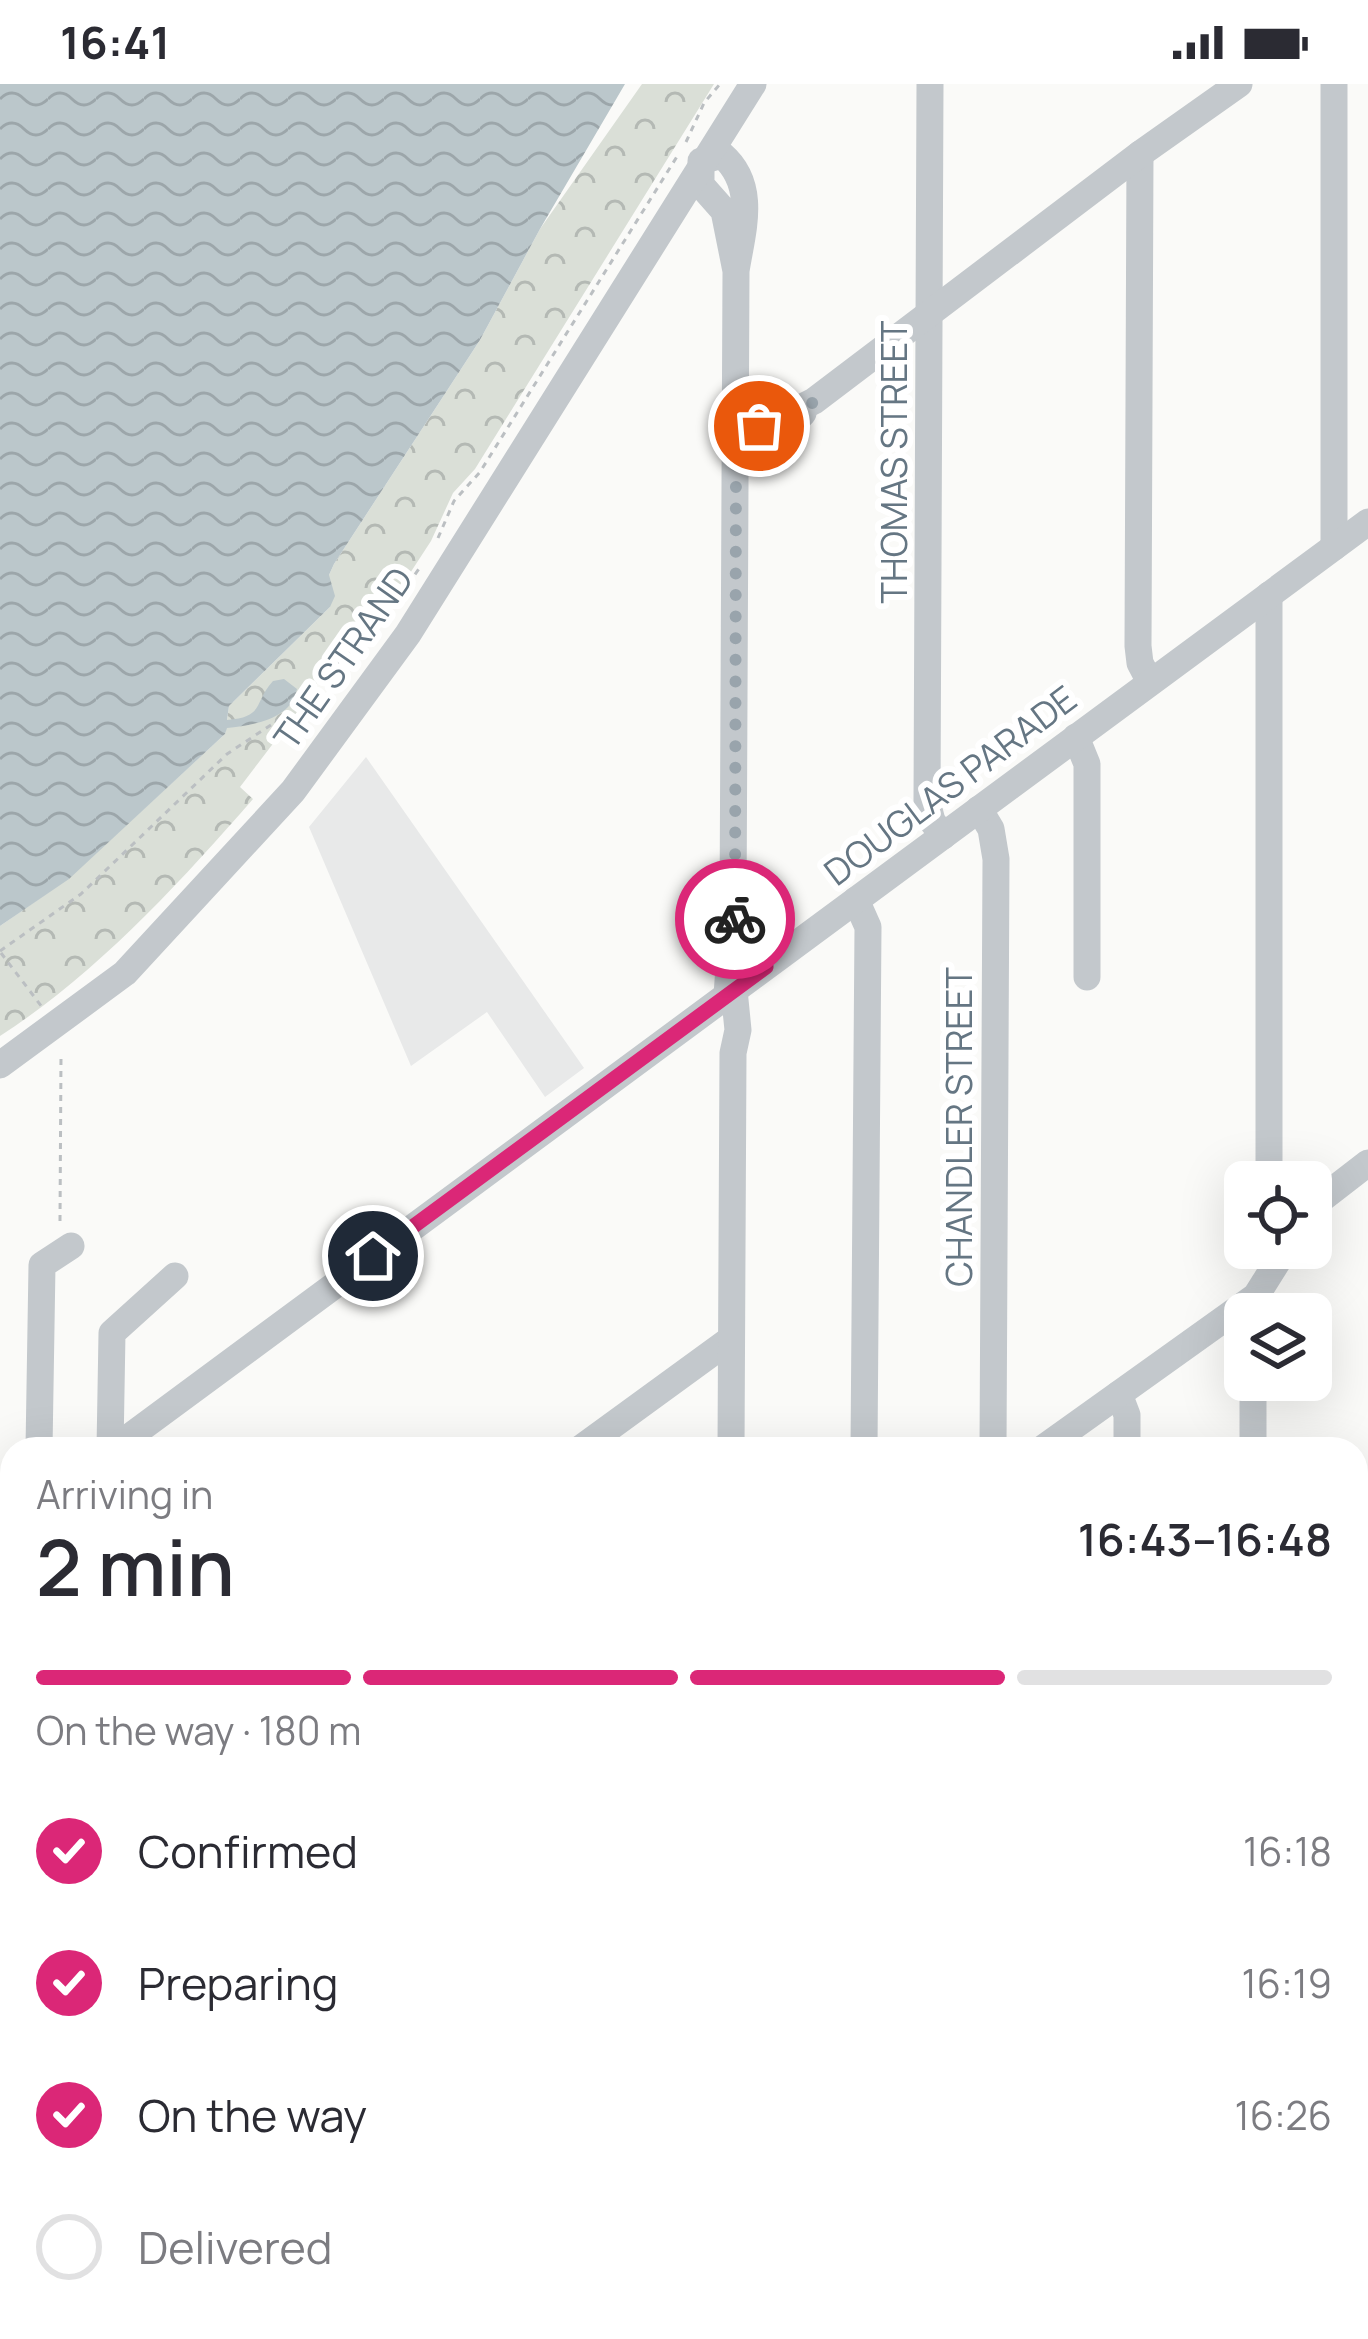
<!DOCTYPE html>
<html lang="en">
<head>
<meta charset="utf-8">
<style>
  :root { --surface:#fff; --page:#f2f2f3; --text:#2b2b33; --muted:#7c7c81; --line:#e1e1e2; --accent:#db2777 }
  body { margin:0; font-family:Manrope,sans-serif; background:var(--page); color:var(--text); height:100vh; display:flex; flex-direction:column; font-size:45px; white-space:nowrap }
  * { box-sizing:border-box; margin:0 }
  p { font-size:39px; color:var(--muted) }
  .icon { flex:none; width:66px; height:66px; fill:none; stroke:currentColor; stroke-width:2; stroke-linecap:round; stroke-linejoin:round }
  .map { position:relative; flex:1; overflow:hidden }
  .sheet { position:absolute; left:0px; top:1353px; width:1368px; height:903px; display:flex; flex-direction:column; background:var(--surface); border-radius:36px 36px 0 0; box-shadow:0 12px 48px #0002 }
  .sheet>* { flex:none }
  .tools { position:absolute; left:1224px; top:1077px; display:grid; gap:24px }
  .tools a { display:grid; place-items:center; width:108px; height:108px; border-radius:18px; background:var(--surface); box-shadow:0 12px 48px #0002; font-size:60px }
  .pin { position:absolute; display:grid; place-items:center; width:102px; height:102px; color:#fff; margin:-51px; border:6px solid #fff; border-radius:50%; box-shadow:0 3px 12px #0007 }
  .courier { position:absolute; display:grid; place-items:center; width:120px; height:120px; margin:-60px; border:9px solid #db2777; border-radius:50%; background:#fff; color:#222; box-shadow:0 3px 15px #0007 }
  .overview em { font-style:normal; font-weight:600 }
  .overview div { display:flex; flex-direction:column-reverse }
  .overview { display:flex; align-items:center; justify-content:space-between; height:204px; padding:0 36px }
  h1 { font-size:78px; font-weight:600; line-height:90px }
  .bar { display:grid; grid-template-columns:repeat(4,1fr); gap:18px 12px; align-content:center; height:144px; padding:0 36px }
  .bar i { height:15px; border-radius:9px; background:var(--line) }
  .bar .selected { background:var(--accent) }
  .bar p { grid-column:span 4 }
  ol { padding:0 36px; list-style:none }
  li { display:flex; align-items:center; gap:36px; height:132px }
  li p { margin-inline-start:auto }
  li .icon { padding:12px; border-radius:50%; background:var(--accent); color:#fff; stroke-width:4 }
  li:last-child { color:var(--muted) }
  li i { width:66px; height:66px; border:6px solid var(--line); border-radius:50% }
  .status { display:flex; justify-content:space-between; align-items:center; height:84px; padding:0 60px; background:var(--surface); direction:ltr }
  .status svg { height:33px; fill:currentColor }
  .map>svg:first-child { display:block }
  .built { fill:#e8e9e9 }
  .park { fill:url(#park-crowns) }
  .water { fill:url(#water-waves) }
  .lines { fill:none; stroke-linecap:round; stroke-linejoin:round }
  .major-casing { stroke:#b5babe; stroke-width:38 }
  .path { stroke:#bbbfc2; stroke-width:3; stroke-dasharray:6 6; stroke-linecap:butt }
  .minor { stroke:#c3c8cc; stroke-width:27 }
  .major { stroke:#fff; stroke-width:33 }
  .done { stroke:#99a4ac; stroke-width:12; stroke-dasharray:0 21.6 }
  .route { stroke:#db2777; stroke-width:15 }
  .labels { text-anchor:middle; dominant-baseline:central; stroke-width:12; stroke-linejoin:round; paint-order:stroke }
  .street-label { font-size:36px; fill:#657683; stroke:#fff }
</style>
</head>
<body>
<div class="status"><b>16:41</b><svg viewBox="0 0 49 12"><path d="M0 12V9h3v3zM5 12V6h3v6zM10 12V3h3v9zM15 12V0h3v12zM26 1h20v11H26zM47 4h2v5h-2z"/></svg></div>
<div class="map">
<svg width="1368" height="2255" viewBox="0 0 1368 2255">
  <defs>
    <pattern id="park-crowns" width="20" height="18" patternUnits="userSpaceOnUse" patternTransform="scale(3)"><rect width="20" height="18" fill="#dadfd7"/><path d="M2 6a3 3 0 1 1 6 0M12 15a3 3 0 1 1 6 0" fill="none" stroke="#b4b9b4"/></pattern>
    <pattern id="water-waves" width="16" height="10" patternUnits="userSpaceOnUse" patternTransform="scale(3)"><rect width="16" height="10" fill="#bbc7cb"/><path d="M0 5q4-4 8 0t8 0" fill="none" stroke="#9ca6aa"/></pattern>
  </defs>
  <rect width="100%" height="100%" fill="#fafaf8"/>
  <!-- built -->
  <path class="built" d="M366,673L584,984L545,1013L487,928L411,982L309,743Z"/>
  <!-- park -->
  <path class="park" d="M642,0H714L475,385L453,409L431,457L386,526L331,576L310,611L240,703L253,715C178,801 96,890 0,952V842L69,794L225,650L229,622L330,523L329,491L334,480L480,256L540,145Z"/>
  <!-- water -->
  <path class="water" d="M0,0H625L540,145L480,256L334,480L329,491L335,512L330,523L229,622L227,636C265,633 253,619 273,597L284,595L297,605C292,635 254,641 227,644L225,650L69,795L0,842Z"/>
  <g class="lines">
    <!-- major casing -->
    <g class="major-casing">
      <g id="major">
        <path d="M1356,2092L1368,2085"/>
        <path d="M1356,2126L1368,2117"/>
        <path d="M1157,2255L1171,2244"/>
      </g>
    </g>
    <!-- path -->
    <g class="path">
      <path d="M686,58L704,19L720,0"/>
      <path d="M438,454L454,417L480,388L678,71"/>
      <path d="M0,867L81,810L227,670L289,629L320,594L375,546L421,482"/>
      <path d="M1,869L42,923"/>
      <path d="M60,1137L61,972"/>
    </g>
    <!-- minor -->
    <g class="minor">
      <path d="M930,0L927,718L932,737L943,752"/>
      <path d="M1140,70L1138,562L1140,579L1150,598"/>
      <path d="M736,343L768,340L814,317L1140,70L1239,0"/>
      <path d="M737,368L773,360L803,329"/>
      <path d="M1334,463V0"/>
      <path d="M1076,653L1087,680V893"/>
      <path d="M979,725L991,745L996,775L993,1365"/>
      <path d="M856,816L868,843L864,1365"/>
      <path d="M727,911L733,828L736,187C742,148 758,102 722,71L701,77V101L724,127L736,187"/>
      <path d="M0,981L125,889L293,707L408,550L753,0"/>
      <path d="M1269,1098V511"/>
      <path d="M1311,1123L1368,1079"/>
      <path d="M1119,1310L1127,1331V1365"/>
      <path d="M39,1365L42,1181L71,1162"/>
      <path d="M110,1365L112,1249L175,1192"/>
      <path d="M113,1365L1368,438"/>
      <path d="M580,1365L731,1255"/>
      <path d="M731,1365L733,969L738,946L734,906"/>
      <path d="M1042,1365L1256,1212L1286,1164"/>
      <path d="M1253,1365V1296"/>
      <path d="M0,1449L12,1440"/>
      <path d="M0,1624L12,1615"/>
      <path d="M0,1792L12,1784"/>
      <path d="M1356,1888L1368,1880"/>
      <path d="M0,2131L12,2122"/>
      <path d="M573,2244V2255"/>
      <path d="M189,2255L204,2244"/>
      <path d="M417,2255V2244"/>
      <path d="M520,2255L534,2244"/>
      <path d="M727,2255V2244"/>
      <path d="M869,2255L884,2244"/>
    </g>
    <!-- major -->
    <use href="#major" class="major"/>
  </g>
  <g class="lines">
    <!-- done -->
    <path class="done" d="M735,835L736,368L773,360L814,317L759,342"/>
    <!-- route -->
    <path class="route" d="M373,1172L766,883L744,865L735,835"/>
  </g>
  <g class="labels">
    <!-- street labels -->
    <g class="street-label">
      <text transform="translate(893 378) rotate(-90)">THOMAS STREET</text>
      <text transform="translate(343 574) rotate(-55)">THE STRAND</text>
      <text transform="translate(950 701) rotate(-37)">DOUGLAS PARADE</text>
      <text transform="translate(958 1043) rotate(-90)">CHANDLER STREET</text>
    </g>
  </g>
</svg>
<div class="tools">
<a><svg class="icon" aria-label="locate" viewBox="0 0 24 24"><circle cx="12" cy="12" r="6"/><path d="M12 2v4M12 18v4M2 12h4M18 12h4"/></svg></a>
<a><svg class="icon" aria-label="layers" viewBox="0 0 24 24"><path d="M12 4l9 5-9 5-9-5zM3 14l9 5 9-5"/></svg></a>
</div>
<div class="pin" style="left:759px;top:342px;background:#ea580c"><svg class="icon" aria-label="bag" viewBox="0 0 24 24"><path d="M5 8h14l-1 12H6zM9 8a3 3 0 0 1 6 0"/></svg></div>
<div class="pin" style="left:373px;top:1172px;background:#1f2937"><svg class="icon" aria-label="home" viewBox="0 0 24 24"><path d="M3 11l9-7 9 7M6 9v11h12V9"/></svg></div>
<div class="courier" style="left:735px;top:835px"><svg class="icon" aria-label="bike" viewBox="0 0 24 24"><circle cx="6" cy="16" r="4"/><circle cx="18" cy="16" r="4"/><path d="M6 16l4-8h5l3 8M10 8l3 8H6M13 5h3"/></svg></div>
<section class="sheet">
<div class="overview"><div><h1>2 min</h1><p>Arriving in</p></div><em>16:43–16:48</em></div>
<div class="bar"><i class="selected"></i><i class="selected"></i><i class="selected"></i><i></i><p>On the way · 180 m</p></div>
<ol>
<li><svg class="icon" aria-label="check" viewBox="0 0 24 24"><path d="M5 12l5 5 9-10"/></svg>Confirmed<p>16:18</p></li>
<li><svg class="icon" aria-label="check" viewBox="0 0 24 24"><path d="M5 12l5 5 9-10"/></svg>Preparing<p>16:19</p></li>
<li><svg class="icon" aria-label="check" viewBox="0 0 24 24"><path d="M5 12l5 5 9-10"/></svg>On the way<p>16:26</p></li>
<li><i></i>Delivered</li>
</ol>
</section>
</div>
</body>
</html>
